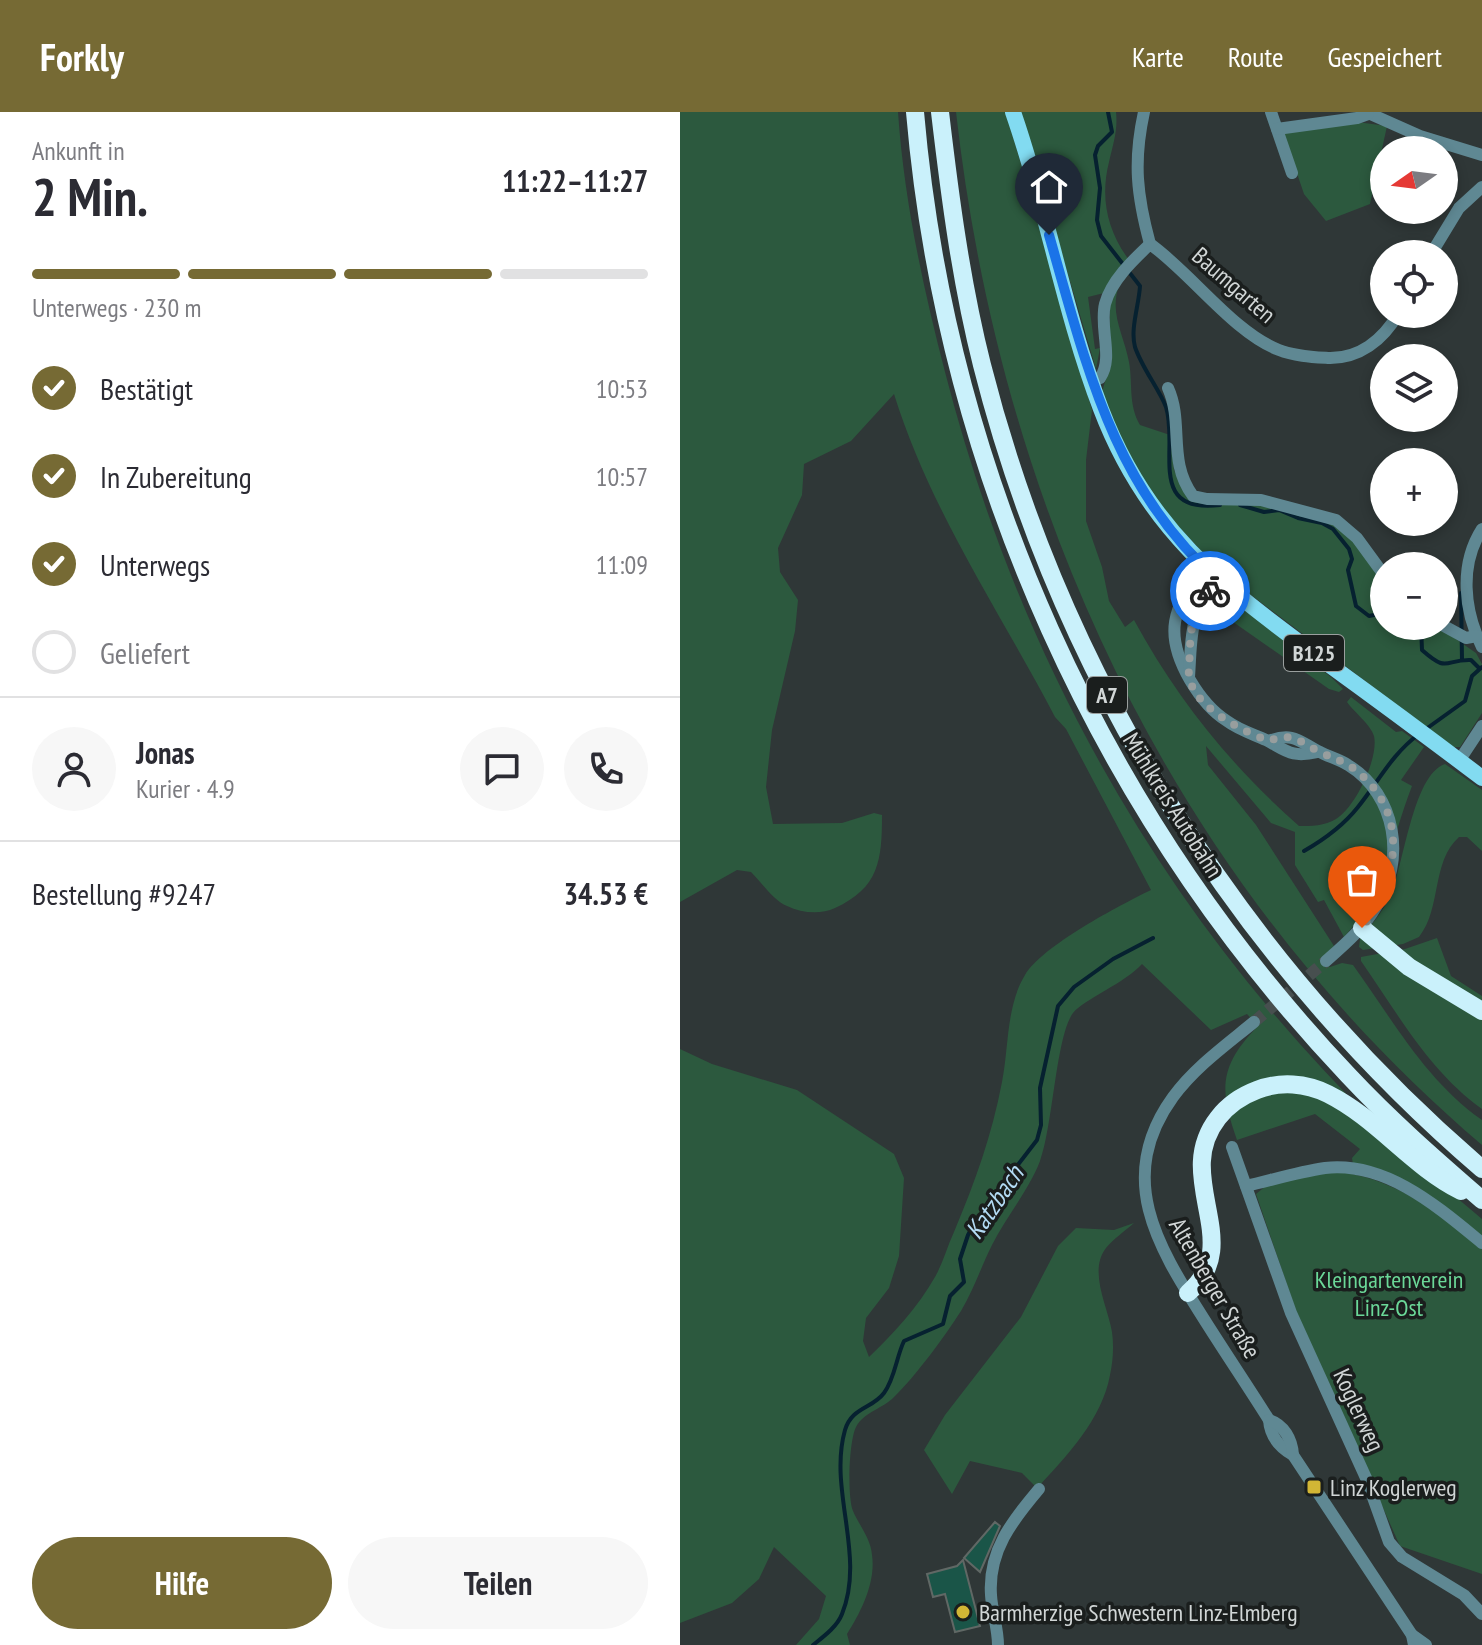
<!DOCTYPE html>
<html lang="de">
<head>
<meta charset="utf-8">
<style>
  :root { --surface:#fff; --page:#f7f7f7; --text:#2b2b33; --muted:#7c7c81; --line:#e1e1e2; --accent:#766a34 }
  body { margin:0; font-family:"PT Sans Narrow",sans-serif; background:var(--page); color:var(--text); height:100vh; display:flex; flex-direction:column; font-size:30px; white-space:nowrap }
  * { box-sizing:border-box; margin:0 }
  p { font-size:26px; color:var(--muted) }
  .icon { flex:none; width:44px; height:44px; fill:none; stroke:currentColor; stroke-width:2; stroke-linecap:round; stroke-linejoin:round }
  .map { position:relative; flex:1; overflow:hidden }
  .details { display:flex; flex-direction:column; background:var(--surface); width:680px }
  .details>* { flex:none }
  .needle { width:52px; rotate:256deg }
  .controls { position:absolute; left:690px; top:24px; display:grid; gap:16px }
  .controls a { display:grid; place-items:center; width:88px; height:88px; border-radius:50%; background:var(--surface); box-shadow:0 4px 12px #0003; font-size:40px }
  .pin { position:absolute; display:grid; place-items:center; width:68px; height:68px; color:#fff; margin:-82px -34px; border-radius:50% 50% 50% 0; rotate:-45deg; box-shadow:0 0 8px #0007 }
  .pin .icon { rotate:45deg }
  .courier { position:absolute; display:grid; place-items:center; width:80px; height:80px; margin:-40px; border:6px solid #1a73e8; border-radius:50%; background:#fff; color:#222; box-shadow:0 2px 10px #0007 }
  .head em { font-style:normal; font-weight:700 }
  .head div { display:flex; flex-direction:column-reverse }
  .head { display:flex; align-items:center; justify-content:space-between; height:136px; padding:0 32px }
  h1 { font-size:52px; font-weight:700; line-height:60px }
  .bar { display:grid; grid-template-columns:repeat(4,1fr); gap:12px 8px; align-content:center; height:96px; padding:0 32px }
  .bar i { height:10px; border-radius:6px; background:var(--line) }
  .bar .active { background:var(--accent) }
  .bar p { grid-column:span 4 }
  .line { display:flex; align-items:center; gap:20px; padding:0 32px; border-top:2px solid var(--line) }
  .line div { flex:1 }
  .round { display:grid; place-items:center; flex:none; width:84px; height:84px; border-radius:42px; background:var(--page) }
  ol { padding:0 32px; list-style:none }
  li { display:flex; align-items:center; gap:24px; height:88px }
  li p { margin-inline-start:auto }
  li .icon { padding:8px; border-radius:50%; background:var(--accent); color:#fff; stroke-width:4 }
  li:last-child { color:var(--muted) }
  li i { width:44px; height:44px; border:4px solid var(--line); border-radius:50% }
  .primary-button { display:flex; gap:16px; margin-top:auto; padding:16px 32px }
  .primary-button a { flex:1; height:92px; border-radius:48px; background:var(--accent); color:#fff; font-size:32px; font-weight:700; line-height:92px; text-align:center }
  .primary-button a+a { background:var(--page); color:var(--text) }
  header { display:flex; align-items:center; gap:48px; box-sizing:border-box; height:112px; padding:0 40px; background:var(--accent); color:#fff }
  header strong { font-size:38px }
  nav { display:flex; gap:44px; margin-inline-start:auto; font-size:28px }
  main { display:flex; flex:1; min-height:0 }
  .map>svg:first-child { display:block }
  .green { fill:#2c593e }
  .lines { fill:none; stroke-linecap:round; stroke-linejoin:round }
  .stream { stroke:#062130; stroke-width:4 }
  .building { fill:#1a5548; stroke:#606865; stroke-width:2 }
  .minor-tunnel { stroke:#474f4f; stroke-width:12; stroke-dasharray:12 6; stroke-linecap:butt }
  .minor { stroke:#5f8893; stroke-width:12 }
  .major { stroke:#82dbf1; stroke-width:16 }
  .highway { stroke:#caf1fb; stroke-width:18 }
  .done { stroke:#989e9e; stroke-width:8; stroke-dasharray:0 14.4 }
  .route { stroke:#1a73e8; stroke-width:10 }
  .poi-dot { fill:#d2b635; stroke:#1a1e1d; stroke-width:3 }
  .labels { text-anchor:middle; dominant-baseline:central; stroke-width:7; stroke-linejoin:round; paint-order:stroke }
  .shield { fill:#1a1e1d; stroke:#9a9f9e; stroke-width:2 }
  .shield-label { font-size:22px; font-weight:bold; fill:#d1d6d6 }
  .street-label { font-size:24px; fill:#d1d6d6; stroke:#1a1e1d }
  .park-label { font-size:24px; fill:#6bd898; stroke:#1a1e1d }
  .poi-label { font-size:24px; fill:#d1d6d6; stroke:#1a1e1d; text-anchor:start }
  .water-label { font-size:26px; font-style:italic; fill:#b3dbf4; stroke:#1a1e1d }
</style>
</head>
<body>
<header>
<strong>Forkly</strong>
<nav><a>Karte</a><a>Route</a><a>Gespeichert</a></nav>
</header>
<main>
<section class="details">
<div class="head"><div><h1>2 Min.</h1><p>Ankunft in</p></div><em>11:22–11:27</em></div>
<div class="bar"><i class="active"></i><i class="active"></i><i class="active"></i><i></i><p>Unterwegs · 230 m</p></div>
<ol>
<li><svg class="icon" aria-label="check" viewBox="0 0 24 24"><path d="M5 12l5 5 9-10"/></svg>Bestätigt<p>10:53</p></li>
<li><svg class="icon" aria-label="check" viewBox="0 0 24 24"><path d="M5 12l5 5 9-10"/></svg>In Zubereitung<p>10:57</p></li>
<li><svg class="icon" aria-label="check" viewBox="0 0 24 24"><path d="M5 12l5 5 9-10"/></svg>Unterwegs<p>11:09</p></li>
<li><i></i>Geliefert</li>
</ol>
<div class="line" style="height:144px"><a class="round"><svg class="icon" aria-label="person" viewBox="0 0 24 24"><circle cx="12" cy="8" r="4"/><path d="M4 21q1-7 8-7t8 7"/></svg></a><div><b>Jonas</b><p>Kurier · 4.9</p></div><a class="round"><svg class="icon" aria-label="chat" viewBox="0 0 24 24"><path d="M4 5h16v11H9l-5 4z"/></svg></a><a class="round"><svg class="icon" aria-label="phone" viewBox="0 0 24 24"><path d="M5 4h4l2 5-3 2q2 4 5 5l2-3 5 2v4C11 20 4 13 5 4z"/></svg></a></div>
<div class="line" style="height:104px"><div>Bestellung #9247</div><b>34.53 €</b></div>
<div class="primary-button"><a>Hilfe</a><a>Teilen</a></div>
</section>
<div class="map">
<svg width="802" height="1533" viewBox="0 0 802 1533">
  <rect width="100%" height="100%" fill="#2f3737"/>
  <!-- green -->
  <g class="green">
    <path d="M0,0H218C224,88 243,175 265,260C352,598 533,885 802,1107V1127L776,1106L673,1053L672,1046L680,1037L635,1002L557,1028C539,977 539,954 578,914L567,902L531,918L462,852C445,871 403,888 393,901C376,924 373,1014 360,1049C349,1078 326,1105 312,1133C301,1155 294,1177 281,1199C265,1224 235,1265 214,1285C204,1296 184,1300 176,1315C169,1329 167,1384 173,1399C179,1413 191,1427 192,1443C196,1470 181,1500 167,1522L170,1533H116L139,1507L146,1484L94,1435L79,1467L52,1491L0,1511V937L32,952L117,978L214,1042L224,1066L219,1144L209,1176L186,1206L183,1229L189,1245C213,1222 238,1195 255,1165C263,1151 267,1135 274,1120C295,1070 312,1023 322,970C329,935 326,894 345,863C362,834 440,793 471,778L386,617L375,605C319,498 250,398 214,282L171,329L124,352L122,383L98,436L100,460L118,488L115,519L92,618L86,675L93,712L162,711L194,701L202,703C202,748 199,776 155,796C140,803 122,801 107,794C94,789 81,770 71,760L57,758L0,790Z"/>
    <path d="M276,0H326L412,298L406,348V409L422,455L429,489L445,515L454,508C497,587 551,654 619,714C631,714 645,714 656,707C675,696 699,646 694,624C691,613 674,600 667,590L671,585L716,620L722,619L744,635L721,668L732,674C710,730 707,778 664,825L644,788L638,790L615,753V720L591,711L526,634L528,653L576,713L654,834L641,847L650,855L662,851L673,853C713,908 745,968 802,1008V1033C493,770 321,400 276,0Z"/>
    <path d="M340,0H436C438,19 433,32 429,50C420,86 427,118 449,148L424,181L408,185L415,237L420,236L416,257Z"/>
    <path d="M677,10L707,14L690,92L646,109L624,82L604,23L608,19Z"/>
    <path d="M439,174C429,201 444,223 449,250C453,272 448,292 460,313L490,323L494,358L507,384L563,389L635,404L667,420L704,469V514H757L796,541L802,552V601L780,635H773L543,462L481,396L445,336L422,280L429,256L430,190Z"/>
    <path d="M512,456L652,566L663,577L659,580L649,577L536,498L501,466Z"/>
    <path d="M765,652L802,678V739L787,725H779C751,750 762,796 739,825L723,832L683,838L679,835L680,827C690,814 702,801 709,786C724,756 732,663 765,652Z"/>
    <path d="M757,826L771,864L802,884V997C749,959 718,902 681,849V845L725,837Z"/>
    <path d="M650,1059C711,1063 757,1099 802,1137V1462L720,1434L618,1205L576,1082L587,1073Z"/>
    <path d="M454,1111C445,1119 433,1127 426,1136C408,1159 428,1195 432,1220C434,1234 433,1249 430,1263C422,1307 387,1344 357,1376L342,1361L290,1349L272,1382L244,1338L265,1303L341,1205L378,1134L396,1116L434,1118Z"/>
  </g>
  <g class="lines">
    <!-- stream -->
    <g class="stream">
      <path d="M428,0L432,20L418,34L415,43L420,76L417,108L421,124L460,174C459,193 450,217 455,235C462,256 479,277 486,295C499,336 466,402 540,393"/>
      <path d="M560,393L584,400L599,398L618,406L642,411L653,417L669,437L672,447L668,458L676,494L689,504L704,501"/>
      <path d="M781,481L782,548"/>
      <path d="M741,514L742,538C769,562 764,547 791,548L799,556"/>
      <path d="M746,617L785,589L792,564L802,555"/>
      <path d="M624,739C645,727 663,714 678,695C699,669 711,643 739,622"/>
      <path d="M133,1533C143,1525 157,1515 162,1502C186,1443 148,1378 165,1318C172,1295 192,1297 204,1281C215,1266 216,1246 224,1229L263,1212L270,1184L284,1170L280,1147L288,1123L294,1112L310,1104L330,1063L357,1028L361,1013L360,976L378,894L394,875L433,847L473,826"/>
    </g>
  </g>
  <!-- building -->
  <g class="building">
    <path d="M315,1410L320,1414L300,1460L284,1446Z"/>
    <path d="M283,1448L300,1514L275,1520L265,1482L253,1485L247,1462L277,1454Z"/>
  </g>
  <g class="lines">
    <!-- minor-tunnel -->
    <path class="minor-tunnel" d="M574,910L646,849"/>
    <!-- minor -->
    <g class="minor">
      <path d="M464,0C453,50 457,84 470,132"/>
      <path d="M591,0L612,61"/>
      <path d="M686,0L740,24L802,43"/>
      <path d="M597,17L677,6L688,2"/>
      <path d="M751,142L779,96L802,75"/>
      <path d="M411,269L420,266C434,246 419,216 425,192C431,169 453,148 470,132C511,161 554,221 599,238C614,244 633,245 648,246C679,247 703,228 718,202"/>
      <path d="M488,276C504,311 487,349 513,384L527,387L581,388L656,408L677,426L704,463"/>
      <path d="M802,417C779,453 784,499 802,535"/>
      <path d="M523,454C493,497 483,521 510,568C520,585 531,599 547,609C559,618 573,622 586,628C607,639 611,646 638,640"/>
      <path d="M764,514L786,526L797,524"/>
      <path d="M509,565C512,523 508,502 539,469"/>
      <path d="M589,629C614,619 621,631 640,640C649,645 659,647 668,653C717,683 726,749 696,795C683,817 664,833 646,849"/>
      <path d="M779,649L802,614"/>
      <path d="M574,910C546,933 515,955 493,985C435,1065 477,1133 522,1204C544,1239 567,1273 589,1308C590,1324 599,1335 613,1343L732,1523L734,1533"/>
      <path d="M552,1035L611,1201L686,1366L709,1430L722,1445L784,1483L802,1502"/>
      <path d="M566,1074C592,1068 618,1060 645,1056C706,1049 758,1095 802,1131"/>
      <path d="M589,1308C604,1313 612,1327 613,1343"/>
      <path d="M732,1523L746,1533"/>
      <path d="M318,1533C318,1516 312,1500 311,1483C308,1439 332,1409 359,1377"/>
    </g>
    <!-- major -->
    <path class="major" d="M333,0C367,97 384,200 421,297C469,423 547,477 651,554C702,591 752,628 802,666"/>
    <!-- highway -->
    <g class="highway">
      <path d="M235,0C266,359 420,701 668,963C710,1008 756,1048 802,1088"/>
      <path d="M260,0C270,85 281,170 302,253C381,565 559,848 802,1057"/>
      <path d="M682,816L729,855L802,899"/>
      <path d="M508,1181C567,1131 491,1066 538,1006C548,993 561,984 577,978C600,969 626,971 648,982C698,1007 731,1054 781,1079"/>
    </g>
  </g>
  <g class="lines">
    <!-- done -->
    <path class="done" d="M530,479C515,496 510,515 510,538C510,546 508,555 509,563C512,595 563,619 589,629C613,619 621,631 640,640C652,646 663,649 673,656C731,700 719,765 682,816"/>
    <!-- route -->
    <path class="route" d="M369,123C406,252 433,376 539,469L530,479"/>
  </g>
  <!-- markers -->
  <g class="poi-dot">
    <rect x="626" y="1367" width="16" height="16" rx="4"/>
    <circle cx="283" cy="1500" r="8"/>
  </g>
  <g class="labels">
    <!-- shield labels -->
    <g class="shield">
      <rect x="604" y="523" width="60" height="36" rx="6"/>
      <rect x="407" y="565" width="40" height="36" rx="6"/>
    </g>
    <g class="shield-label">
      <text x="634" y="541">B125</text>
      <text x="427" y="583">A7</text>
    </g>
    <!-- street labels -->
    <g class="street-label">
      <text transform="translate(554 173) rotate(41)">Baumgarten</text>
      <text transform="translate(493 693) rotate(58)">Mühlkreis Autobahn</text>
      <text transform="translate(535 1176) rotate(60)">Altenberger Straße</text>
      <text transform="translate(679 1298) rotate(65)">Koglerweg</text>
    </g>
    <!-- park labels -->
    <g class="park-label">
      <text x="709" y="1167">Kleingartenverein<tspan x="709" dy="28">Linz-Ost</tspan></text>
    </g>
    <!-- poi labels -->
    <g class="poi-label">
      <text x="650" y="1375">Linz Koglerweg</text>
      <text x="299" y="1500">Barmherzige Schwestern Linz-Elmberg</text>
    </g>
    <!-- water labels -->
    <g class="water-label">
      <text transform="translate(314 1090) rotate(-56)">Katzbach</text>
    </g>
  </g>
</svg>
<div class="controls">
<a><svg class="needle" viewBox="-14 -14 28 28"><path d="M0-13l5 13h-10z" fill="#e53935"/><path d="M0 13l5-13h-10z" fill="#7c7c81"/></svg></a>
<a><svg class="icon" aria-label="locate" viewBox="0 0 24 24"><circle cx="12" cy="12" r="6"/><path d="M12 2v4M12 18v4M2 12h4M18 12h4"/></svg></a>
<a><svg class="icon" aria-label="layers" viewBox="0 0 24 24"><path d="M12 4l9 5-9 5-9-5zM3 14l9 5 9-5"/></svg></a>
<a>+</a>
<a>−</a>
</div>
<div class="pin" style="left:682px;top:816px;background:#ea580c"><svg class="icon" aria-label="bag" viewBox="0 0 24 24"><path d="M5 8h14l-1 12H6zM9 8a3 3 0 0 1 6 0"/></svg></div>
<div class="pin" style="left:369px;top:123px;background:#1f2937"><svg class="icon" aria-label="home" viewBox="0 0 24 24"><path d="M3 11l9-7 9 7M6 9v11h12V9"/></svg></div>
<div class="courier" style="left:530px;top:479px"><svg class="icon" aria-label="bike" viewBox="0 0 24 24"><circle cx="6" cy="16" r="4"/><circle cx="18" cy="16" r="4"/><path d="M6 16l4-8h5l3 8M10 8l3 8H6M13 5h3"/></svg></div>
</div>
</main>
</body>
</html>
